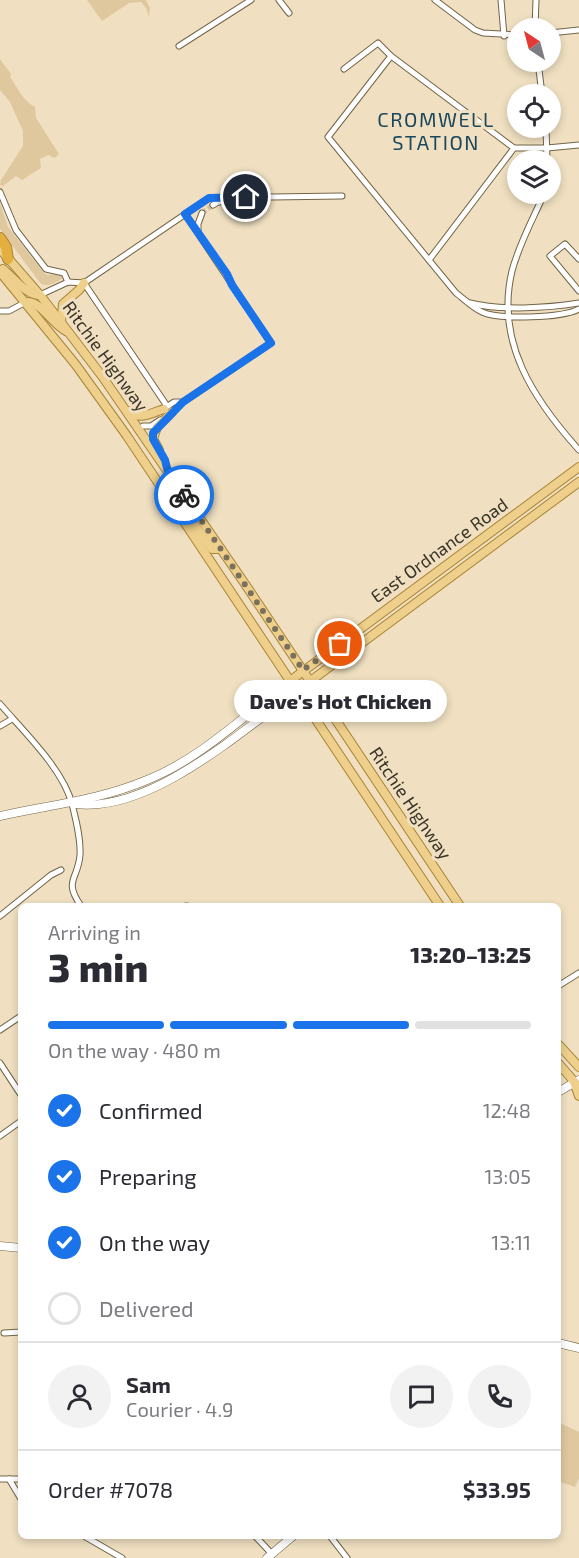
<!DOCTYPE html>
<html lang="en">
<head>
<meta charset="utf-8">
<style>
  :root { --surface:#fff; --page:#f2f2f3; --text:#2b2b33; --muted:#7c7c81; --line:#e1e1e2; --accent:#1a73e8 }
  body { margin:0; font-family:"Exo 2",sans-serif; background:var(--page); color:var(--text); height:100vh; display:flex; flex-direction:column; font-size:22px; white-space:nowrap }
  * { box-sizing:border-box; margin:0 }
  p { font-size:20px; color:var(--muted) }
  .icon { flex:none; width:33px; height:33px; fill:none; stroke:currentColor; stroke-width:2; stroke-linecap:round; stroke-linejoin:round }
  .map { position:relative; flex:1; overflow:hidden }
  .drawer { position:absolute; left:18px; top:903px; width:543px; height:636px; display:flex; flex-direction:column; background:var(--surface); border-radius:9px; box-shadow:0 3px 9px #0003 }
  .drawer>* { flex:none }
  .needle { width:39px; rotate:324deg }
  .controls { position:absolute; left:507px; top:18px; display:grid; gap:12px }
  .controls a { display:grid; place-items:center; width:54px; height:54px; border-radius:50%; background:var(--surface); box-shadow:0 3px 9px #0003; font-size:30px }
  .pin { position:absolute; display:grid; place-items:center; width:51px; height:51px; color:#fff; margin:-26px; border:3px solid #fff; border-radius:50%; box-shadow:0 2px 6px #0007 }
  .courier { position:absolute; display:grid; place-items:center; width:60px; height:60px; margin:-30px; border:4px solid #1a73e8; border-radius:50%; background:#fff; color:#222; box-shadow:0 2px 8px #0007 }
  .bubble { position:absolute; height:42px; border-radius:21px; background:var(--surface); box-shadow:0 3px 9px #0003; font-size:20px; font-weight:800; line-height:42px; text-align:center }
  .head em { font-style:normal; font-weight:800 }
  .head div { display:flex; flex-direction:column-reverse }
  .head { display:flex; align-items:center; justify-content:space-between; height:102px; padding:0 30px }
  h1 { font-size:39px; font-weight:800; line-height:45px }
  .bar { display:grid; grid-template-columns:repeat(4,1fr); gap:9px 6px; align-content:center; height:72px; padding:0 30px }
  .bar i { height:8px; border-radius:4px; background:var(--line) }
  .bar .selected { background:var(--accent) }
  .bar p { grid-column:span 4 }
  .line { display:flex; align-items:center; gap:15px; padding:0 30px; border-top:2px solid var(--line) }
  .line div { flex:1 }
  .round { display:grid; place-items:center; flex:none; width:63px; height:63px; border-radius:32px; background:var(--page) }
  ol { padding:0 30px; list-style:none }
  li { display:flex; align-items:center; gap:18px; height:66px }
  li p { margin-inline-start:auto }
  li .icon { padding:6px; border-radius:50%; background:var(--accent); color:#fff; stroke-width:4 }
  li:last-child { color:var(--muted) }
  li i { width:33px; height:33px; border:3px solid var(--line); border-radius:50% }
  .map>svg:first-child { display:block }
  .green { fill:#dfc89e }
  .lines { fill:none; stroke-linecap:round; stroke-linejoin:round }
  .street-tunnel { stroke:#ccbea2; stroke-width:5; stroke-dasharray:5 2.5; stroke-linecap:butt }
  .street-casing { stroke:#726448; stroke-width:7 }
  .secondary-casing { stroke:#726448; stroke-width:9 }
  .primary-casing { stroke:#a88436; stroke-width:10 }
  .highway-casing { stroke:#a88436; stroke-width:12 }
  .street { stroke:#fff; stroke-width:5 }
  .secondary { stroke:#fff; stroke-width:8 }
  .primary { stroke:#eecf8b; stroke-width:8 }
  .highway { stroke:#e3af3e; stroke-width:10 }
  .done { stroke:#7a705e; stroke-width:6; stroke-dasharray:0 10.8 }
  .route { stroke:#1a73e8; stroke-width:8 }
  .labels { text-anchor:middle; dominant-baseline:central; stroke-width:6; stroke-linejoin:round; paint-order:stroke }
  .street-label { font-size:18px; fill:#3a3428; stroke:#f0e0c1 }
  .neighbourhood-label { font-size:20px; letter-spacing:1.5px; fill:#1b475c; stroke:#f0e0c1 }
</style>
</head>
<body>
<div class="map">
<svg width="579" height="1558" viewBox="0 0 579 1558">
  <rect width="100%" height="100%" fill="#f0e0c1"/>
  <!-- green -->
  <g class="green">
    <path d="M87,0H146L150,8L149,17L146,8L141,2L129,3L102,21Z"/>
    <path d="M0,59L11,74L10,77C18,88 23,101 35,107L36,118L59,154L55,158L48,155L40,159L41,168L22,180L16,176L3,186L0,185L1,180L23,146V131L10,102L0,90Z"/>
    <path d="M0,203L8,227L44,273L47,275L60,273L64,277C57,282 50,287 41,284L0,229Z"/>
    <path d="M558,1422L579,1432V1478L575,1487L558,1481Z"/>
  </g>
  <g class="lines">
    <!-- street-tunnel -->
    <path class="street-tunnel" d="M202,213L213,205"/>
    <!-- street casing -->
    <g class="street-casing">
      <g id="street">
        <path d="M279,0L289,13"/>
        <path d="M435,0L475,30L483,33L518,35"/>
        <path d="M501,0L504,36"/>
        <path d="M535,28L536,0"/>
        <path d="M550,33L579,30"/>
        <path d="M179,46L251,0"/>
        <path d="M391,56L328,137L456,293C464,299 473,308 482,312C499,320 563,318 579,309"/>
        <path d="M538,62L542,94"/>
        <path d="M344,69L378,43L391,56L514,148H547L579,145"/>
        <path d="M546,128L547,160"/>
        <path d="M0,192L16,230L46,269L64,273L68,282"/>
        <path d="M544,194C533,219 519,244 512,271C495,342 534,400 579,450"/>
        <path d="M213,205L218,202L240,201"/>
        <path d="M198,231V224L202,213"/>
        <path d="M579,259L565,244L550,256L579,291"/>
        <path d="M429,260L514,148"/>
        <path d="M84,283L167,406"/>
        <path d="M40,295L68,282L84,283L209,198L342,196"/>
        <path d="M470,303C502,311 547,308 579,303"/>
        <path d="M0,311H9L26,302"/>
        <path d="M165,408L174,402H183"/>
        <path d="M171,413L183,402L271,343L185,214"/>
        <path d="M143,426H151L160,420"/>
        <path d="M0,704C24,732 63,769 72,804C76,820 81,839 80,855C78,880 63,880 81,906"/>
        <path d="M0,726L12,719"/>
        <path d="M186,906H187"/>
        <path d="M0,916L51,875L61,870"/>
        <path d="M558,986L579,973"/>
        <path d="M0,1030L21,1016"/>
        <path d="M0,1063L21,1095"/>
        <path d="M0,1136L21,1121"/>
        <path d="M4,1333L21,1332"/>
        <path d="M0,1479H21"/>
        <path d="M9,1479L21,1499"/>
        <path d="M84,1536L122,1558"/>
        <path d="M255,1536L272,1554"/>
        <path d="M330,1536L347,1558"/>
      </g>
    </g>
    <!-- secondary casing -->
    <g class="secondary-casing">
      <g id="secondary">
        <path d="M76,804C150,813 240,732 297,691"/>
        <path d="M0,816C49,805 100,800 147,780C200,759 245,715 290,681"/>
        <path d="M558,1092L579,1080"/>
        <path d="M0,1246L21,1248"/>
        <path d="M558,1343L579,1348"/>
        <path d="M267,1558L293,1536"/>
      </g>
    </g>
    <!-- primary casing -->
    <g class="primary-casing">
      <g id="primary">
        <path d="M0,249L40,295L102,376L245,584L460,906"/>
        <path d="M3,269C14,278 26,295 40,295"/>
        <path d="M0,272L76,365L127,436L440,906"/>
        <path d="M26,302C41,301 51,323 66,331"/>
        <path d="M61,322L63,304L79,290L84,283"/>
        <path d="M129,411C140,421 151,413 164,409"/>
        <path d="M159,450L153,439L157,427L172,412"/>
        <path d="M179,511L189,518L212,549H221"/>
        <path d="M290,681L579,467"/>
        <path d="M297,691L579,482"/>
        <path d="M558,1044L579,1067"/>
        <path d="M558,1063L579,1087"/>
        <path d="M574,1082L579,1096"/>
      </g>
    </g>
    <!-- highway casing -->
    <g class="highway-casing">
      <path id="highway" d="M0,238L6,247L8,259"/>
    </g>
    <!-- street -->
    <use href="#street" class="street"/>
    <!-- secondary -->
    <use href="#secondary" class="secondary"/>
    <!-- primary -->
    <use href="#primary" class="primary"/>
    <!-- highway -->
    <use href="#highway" class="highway"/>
  </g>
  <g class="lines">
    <!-- done -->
    <path class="done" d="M184,495L303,670L340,644"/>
    <!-- route -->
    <path class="route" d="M184,495L168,472L165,460L153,439V433L183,402L271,343L232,285L227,274L185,214L209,198L246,197"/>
  </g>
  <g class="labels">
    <!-- street labels -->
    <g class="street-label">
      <text transform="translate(106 356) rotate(54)">Ritchie Highway</text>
      <text transform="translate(439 550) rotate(-36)">East Ordnance Road</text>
      <text transform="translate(411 803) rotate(56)">Ritchie Highway</text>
    </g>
    <!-- neighbourhood labels -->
    <g class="neighbourhood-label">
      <text x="436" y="119">CROMWELL<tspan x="436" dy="23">STATION</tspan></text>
    </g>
  </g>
</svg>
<div class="controls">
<a><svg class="needle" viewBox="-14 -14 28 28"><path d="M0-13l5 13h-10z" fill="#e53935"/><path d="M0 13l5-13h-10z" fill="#7c7c81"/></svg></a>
<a><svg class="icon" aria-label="locate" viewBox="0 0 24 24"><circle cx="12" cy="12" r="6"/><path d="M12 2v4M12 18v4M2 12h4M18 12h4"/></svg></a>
<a><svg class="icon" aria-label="layers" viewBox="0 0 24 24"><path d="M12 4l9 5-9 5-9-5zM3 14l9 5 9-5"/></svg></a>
</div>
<div class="pin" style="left:340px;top:644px;background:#ea580c"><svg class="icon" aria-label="bag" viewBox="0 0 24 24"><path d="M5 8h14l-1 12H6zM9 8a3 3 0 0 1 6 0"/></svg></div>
<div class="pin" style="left:246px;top:197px;background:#1f2937"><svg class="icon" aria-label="home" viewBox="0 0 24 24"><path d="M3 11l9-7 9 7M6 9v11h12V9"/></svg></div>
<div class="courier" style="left:184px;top:495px"><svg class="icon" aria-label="bike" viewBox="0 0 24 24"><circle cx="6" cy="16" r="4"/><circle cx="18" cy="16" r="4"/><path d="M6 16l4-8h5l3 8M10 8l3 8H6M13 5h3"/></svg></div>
<div class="bubble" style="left:234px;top:680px;width:213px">Dave's Hot Chicken</div>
<section class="drawer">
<div class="head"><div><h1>3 min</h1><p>Arriving in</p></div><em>13:20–13:25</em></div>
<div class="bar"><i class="selected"></i><i class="selected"></i><i class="selected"></i><i></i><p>On the way · 480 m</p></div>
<ol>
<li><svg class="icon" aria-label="check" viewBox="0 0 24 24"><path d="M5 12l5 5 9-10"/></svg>Confirmed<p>12:48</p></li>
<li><svg class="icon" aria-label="check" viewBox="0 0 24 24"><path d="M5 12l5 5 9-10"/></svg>Preparing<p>13:05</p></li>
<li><svg class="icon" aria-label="check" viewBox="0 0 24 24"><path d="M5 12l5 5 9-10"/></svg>On the way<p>13:11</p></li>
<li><i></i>Delivered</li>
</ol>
<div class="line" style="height:108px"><a class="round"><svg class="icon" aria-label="person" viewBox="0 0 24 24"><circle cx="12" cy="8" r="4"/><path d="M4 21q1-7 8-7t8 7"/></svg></a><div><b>Sam</b><p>Courier · 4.9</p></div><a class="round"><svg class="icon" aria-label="chat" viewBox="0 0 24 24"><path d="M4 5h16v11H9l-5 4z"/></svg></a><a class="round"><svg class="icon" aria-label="phone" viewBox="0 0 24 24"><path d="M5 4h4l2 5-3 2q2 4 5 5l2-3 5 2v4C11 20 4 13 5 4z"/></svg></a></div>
<div class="line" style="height:78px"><div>Order #7078</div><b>$33.95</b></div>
</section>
</div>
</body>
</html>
